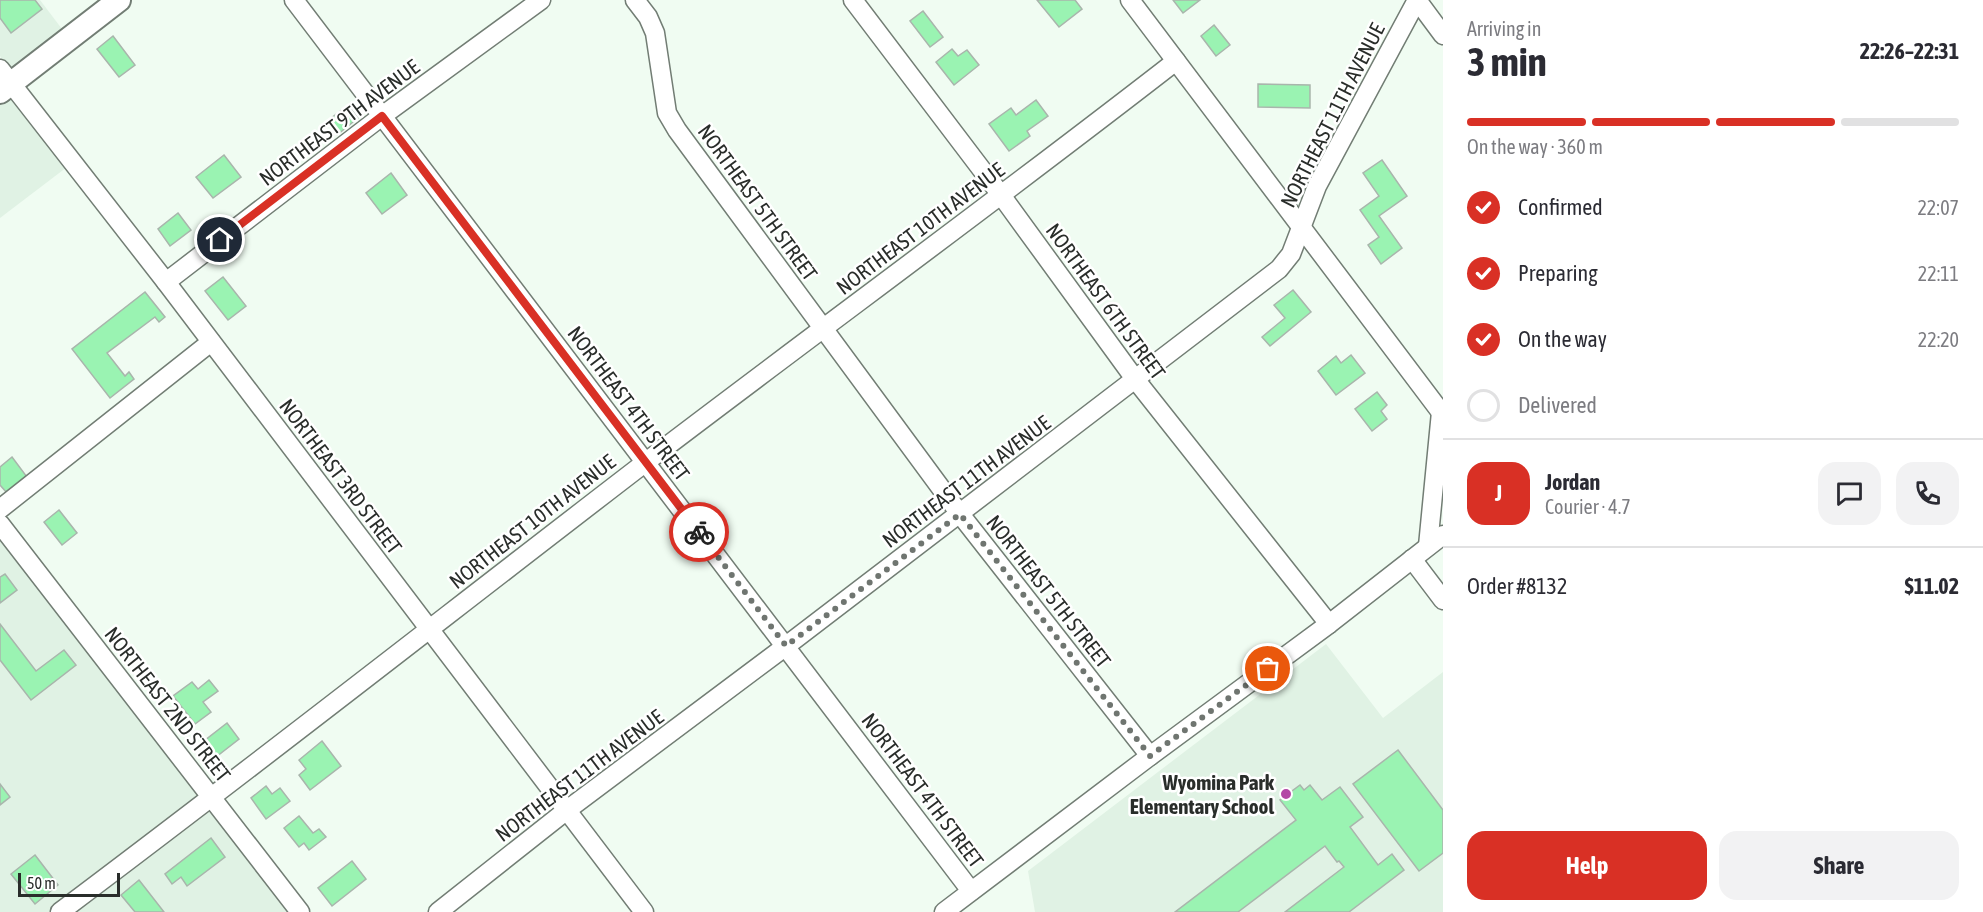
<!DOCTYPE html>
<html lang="en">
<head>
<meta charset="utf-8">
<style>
  :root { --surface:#fff; --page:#f2f2f3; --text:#2b2b33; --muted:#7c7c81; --line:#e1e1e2; --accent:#d93025 }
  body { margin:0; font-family:"Asap Condensed",sans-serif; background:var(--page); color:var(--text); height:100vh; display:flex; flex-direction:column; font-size:22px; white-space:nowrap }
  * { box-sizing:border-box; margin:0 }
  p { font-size:20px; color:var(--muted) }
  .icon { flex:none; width:33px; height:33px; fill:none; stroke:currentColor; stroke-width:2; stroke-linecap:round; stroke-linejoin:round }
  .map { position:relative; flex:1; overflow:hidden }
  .sheet { display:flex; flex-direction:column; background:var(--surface); width:540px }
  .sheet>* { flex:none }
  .scale { position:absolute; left:18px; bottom:15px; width:102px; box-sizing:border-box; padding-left:6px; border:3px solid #292d2a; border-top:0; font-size:16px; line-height:21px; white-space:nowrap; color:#292d2a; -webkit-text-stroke:4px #fff; paint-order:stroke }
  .pin { position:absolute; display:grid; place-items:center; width:51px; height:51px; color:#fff; margin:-26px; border:3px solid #fff; border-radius:50%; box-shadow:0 2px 6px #0007 }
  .courier { position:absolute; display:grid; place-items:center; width:60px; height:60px; margin:-30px; border:4px solid #d93025; border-radius:50%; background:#fff; color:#222; box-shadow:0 2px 8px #0007 }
  .summary em { font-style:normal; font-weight:700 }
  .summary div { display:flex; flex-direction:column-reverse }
  .summary { display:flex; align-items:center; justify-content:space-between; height:102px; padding:0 24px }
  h1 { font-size:39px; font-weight:700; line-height:45px }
  .bar { display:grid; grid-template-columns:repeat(4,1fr); gap:9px 6px; align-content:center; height:72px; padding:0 24px }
  .bar i { height:8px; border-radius:4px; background:var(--line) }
  .bar .on { background:var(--accent) }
  .bar p { grid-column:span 4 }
  .line { display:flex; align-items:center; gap:15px; padding:0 24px; border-top:2px solid var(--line) }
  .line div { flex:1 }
  .round { display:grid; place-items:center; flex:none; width:63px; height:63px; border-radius:18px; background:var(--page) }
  ol { padding:0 24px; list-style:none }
  li { display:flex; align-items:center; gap:18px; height:66px }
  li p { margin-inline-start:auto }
  li .icon { padding:6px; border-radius:50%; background:var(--accent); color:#fff; stroke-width:4 }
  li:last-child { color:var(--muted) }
  li i { width:33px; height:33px; border:3px solid var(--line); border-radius:50% }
  .action { display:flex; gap:12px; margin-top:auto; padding:12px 24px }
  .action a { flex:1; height:69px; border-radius:18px; background:var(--accent); color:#fff; font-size:24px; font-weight:700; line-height:69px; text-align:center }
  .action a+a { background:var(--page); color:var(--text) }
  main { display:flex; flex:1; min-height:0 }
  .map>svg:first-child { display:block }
  .built { fill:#e0f2e4 }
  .building { fill:#9af3b2; stroke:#a9b5ac; stroke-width:1.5 }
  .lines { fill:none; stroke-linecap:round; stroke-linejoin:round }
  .minor-casing { stroke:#727d74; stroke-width:21 }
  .major-casing { stroke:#727d74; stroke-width:26 }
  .minor { stroke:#fff; stroke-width:18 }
  .major { stroke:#fff; stroke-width:22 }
  .done { stroke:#6f7570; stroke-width:6; stroke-dasharray:0 10.8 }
  .route { stroke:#d93025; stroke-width:8 }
  .poi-dot { fill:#b447a6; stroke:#fff; stroke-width:2 }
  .labels { text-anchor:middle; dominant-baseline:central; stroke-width:5; stroke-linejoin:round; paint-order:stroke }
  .street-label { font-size:21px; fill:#292d2a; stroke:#fff }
  .poi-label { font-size:21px; font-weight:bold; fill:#292d2a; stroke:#fff; text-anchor:end }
</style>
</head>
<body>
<main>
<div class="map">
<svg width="1443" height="912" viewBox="0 0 1443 912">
  <rect width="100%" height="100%" fill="#f0fcf2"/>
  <!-- built -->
  <g class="built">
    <path d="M0,0H40L65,33L13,73L0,56Z"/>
    <path d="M9,94L67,167L0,218V101Z"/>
    <path d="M0,537L202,797L49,912H0Z"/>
    <path d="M1326,644L1383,718L1443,672V912H1035L1028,871Z"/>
    <path d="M211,808L290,912H72Z"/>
  </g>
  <!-- building -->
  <g class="building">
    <path d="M0,0H35L42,9L11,33L0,18Z"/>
    <path d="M1037,0H1075L1082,9L1059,27Z"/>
    <path d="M1173,0H1200L1183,13Z"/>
    <path d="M923,11L943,37L930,47L910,21Z"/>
    <path d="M1214,25L1230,45L1216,56L1201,36Z"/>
    <path d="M113,36L135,65L119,77L97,49Z"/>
    <path d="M952,49L958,56L967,50L979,65L954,85L936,62Z"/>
    <path d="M1258,84L1310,85V108L1258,107Z"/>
    <path d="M1036,100L1048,116L1027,131L1030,136L1009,151L989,124L1011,108L1016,115Z"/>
    <path d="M348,105L358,118L337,135L326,122Z"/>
    <path d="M224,155L241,177L213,198L196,177Z"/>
    <path d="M1382,160L1407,196L1379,216L1402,248L1381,264L1368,245L1379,237L1360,210L1379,196L1363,173Z"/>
    <path d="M391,173L407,195L382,214L366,193Z"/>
    <path d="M178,213L191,230L170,246L158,229Z"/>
    <path d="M223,277L246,306L228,320L205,291Z"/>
    <path d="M1293,290L1311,312L1270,346L1262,337L1285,318L1274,305Z"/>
    <path d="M145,292L165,317L159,322L155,317L107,353L125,376L129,372L134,379L110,398L72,349Z"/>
    <path d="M1351,355L1365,373L1336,395L1318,371L1336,356L1341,363Z"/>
    <path d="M1377,392L1387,405L1381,411L1387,419L1372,431L1355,409Z"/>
    <path d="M12,457L27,477L7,493L0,485V467Z"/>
    <path d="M59,510L77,533L62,545L44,522Z"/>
    <path d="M5,574L17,590L0,603V577Z"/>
    <path d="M0,624L36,671L64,650L76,665L31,700L0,660Z"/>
    <path d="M209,680L218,691L203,702L211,712L195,724L173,696L192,682L198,689Z"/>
    <path d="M227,723L239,739L216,757L204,741Z"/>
    <path d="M322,741L341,766L310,790L299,775L306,769L299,760Z"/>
    <path d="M1398,750L1443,810V853L1419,871L1353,784Z"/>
    <path d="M0,784L10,797L0,805Z"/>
    <path d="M1300,785L1304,790L1310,785L1322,800L1340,787L1363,817L1350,827L1378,865L1392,854L1404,870L1349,912H1285L1344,867L1339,861L1337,862L1325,846L1238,912H1175L1296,820L1280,800Z"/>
    <path d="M266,786L272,794L280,788L290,801L266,819L251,798Z"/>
    <path d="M299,816L313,833L319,829L326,837L309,850L304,843L299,847L284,828Z"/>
    <path d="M211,838L225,857L187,886L181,877L172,884L165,874Z"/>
    <path d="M35,855L58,885L35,904L11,874Z"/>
    <path d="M352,861L366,879L332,906L318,888Z"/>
    <path d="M139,880L164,912H135L121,895Z"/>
  </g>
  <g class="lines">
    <!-- minor casing -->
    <g class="minor-casing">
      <g id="minor">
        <path d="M294,0L971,891"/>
        <path d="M635,0L648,17L655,33L667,113L677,130L960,514L1150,756"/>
        <path d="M853,0L1001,195L1135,379L1329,624"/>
        <path d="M1130,0L1443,415"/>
        <path d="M1417,0L1443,35"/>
        <path d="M0,69L166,282L644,912"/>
        <path d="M166,282L382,116L541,0"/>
        <path d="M0,509L211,342"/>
        <path d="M0,524L300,912"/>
        <path d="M1428,546L1441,412"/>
        <path d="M1412,559L1443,600"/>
        <path d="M60,912C256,765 448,614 642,465C819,330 1000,198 1176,61"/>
        <path d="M438,912L567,810L786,646L1279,269L1291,254L1317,186L1417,0"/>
        <path d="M944,912L1150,756L1329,624L1443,535"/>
      </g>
    </g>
    <!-- major casing -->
    <g class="major-casing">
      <path id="major" d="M0,92L119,0"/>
    </g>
    <!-- minor -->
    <use href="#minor" class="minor"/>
    <!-- major -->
    <use href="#major" class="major"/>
  </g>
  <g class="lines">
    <!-- done -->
    <path class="done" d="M699,532L786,646L960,514L1150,756L1268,669"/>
    <!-- route -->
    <path class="route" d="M220,240L382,116L699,532"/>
  </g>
  <!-- markers -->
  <circle class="poi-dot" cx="1286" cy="794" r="6"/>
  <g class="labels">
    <!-- street labels -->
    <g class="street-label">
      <text transform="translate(1332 115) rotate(-63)">NORTHEAST 11TH AVENUE</text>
      <text transform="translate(339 122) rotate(-37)">NORTHEAST 9TH AVENUE</text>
      <text transform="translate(758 202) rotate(54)">NORTHEAST 5TH STREET</text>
      <text transform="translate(920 228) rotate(-37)">NORTHEAST 10TH AVENUE</text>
      <text transform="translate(1106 301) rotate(54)">NORTHEAST 6TH STREET</text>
      <text transform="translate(629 403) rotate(53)">NORTHEAST 4TH STREET</text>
      <text transform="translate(341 476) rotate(53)">NORTHEAST 3RD STREET</text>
      <text transform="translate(966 481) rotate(-37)">NORTHEAST 11TH AVENUE</text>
      <text transform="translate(532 521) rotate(-38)">NORTHEAST 10TH AVENUE</text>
      <text transform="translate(1049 591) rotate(52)">NORTHEAST 5TH STREET</text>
      <text transform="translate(168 704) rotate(52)">NORTHEAST 2ND STREET</text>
      <text transform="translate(579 775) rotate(-37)">NORTHEAST 11TH AVENUE</text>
      <text transform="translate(923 790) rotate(53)">NORTHEAST 4TH STREET</text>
    </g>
    <!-- poi labels -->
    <g class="poi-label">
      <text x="1274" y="782">Wyomina Park<tspan x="1274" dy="24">Elementary School</tspan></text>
    </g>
  </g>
</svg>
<div class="scale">50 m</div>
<div class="pin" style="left:1268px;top:669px;background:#ea580c"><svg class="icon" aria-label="bag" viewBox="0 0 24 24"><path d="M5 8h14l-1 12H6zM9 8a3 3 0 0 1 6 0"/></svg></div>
<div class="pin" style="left:220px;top:240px;background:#1f2937"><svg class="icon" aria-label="home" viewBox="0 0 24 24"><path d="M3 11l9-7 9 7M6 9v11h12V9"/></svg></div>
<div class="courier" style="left:699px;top:532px"><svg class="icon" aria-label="bike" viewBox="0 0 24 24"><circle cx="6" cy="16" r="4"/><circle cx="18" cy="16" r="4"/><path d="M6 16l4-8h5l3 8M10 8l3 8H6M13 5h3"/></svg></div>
</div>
<section class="sheet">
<div class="summary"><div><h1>3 min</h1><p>Arriving in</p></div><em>22:26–22:31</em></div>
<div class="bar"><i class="on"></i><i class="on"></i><i class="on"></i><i></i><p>On the way · 360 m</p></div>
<ol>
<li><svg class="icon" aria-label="check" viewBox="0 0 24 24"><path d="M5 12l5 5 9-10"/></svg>Confirmed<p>22:07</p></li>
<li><svg class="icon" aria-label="check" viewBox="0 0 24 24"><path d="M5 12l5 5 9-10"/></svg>Preparing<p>22:11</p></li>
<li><svg class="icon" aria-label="check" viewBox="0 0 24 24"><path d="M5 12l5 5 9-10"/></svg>On the way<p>22:20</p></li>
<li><i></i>Delivered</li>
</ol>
<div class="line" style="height:108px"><b class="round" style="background:var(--accent);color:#fff">J</b><div><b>Jordan</b><p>Courier · 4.7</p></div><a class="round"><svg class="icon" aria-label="chat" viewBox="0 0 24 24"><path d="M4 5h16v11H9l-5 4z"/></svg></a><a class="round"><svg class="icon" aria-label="phone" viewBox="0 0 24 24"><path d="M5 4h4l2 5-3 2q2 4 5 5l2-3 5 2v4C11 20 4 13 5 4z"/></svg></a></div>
<div class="line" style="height:78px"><div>Order #8132</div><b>$11.02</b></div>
<div class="action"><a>Help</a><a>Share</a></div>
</section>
</main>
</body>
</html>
